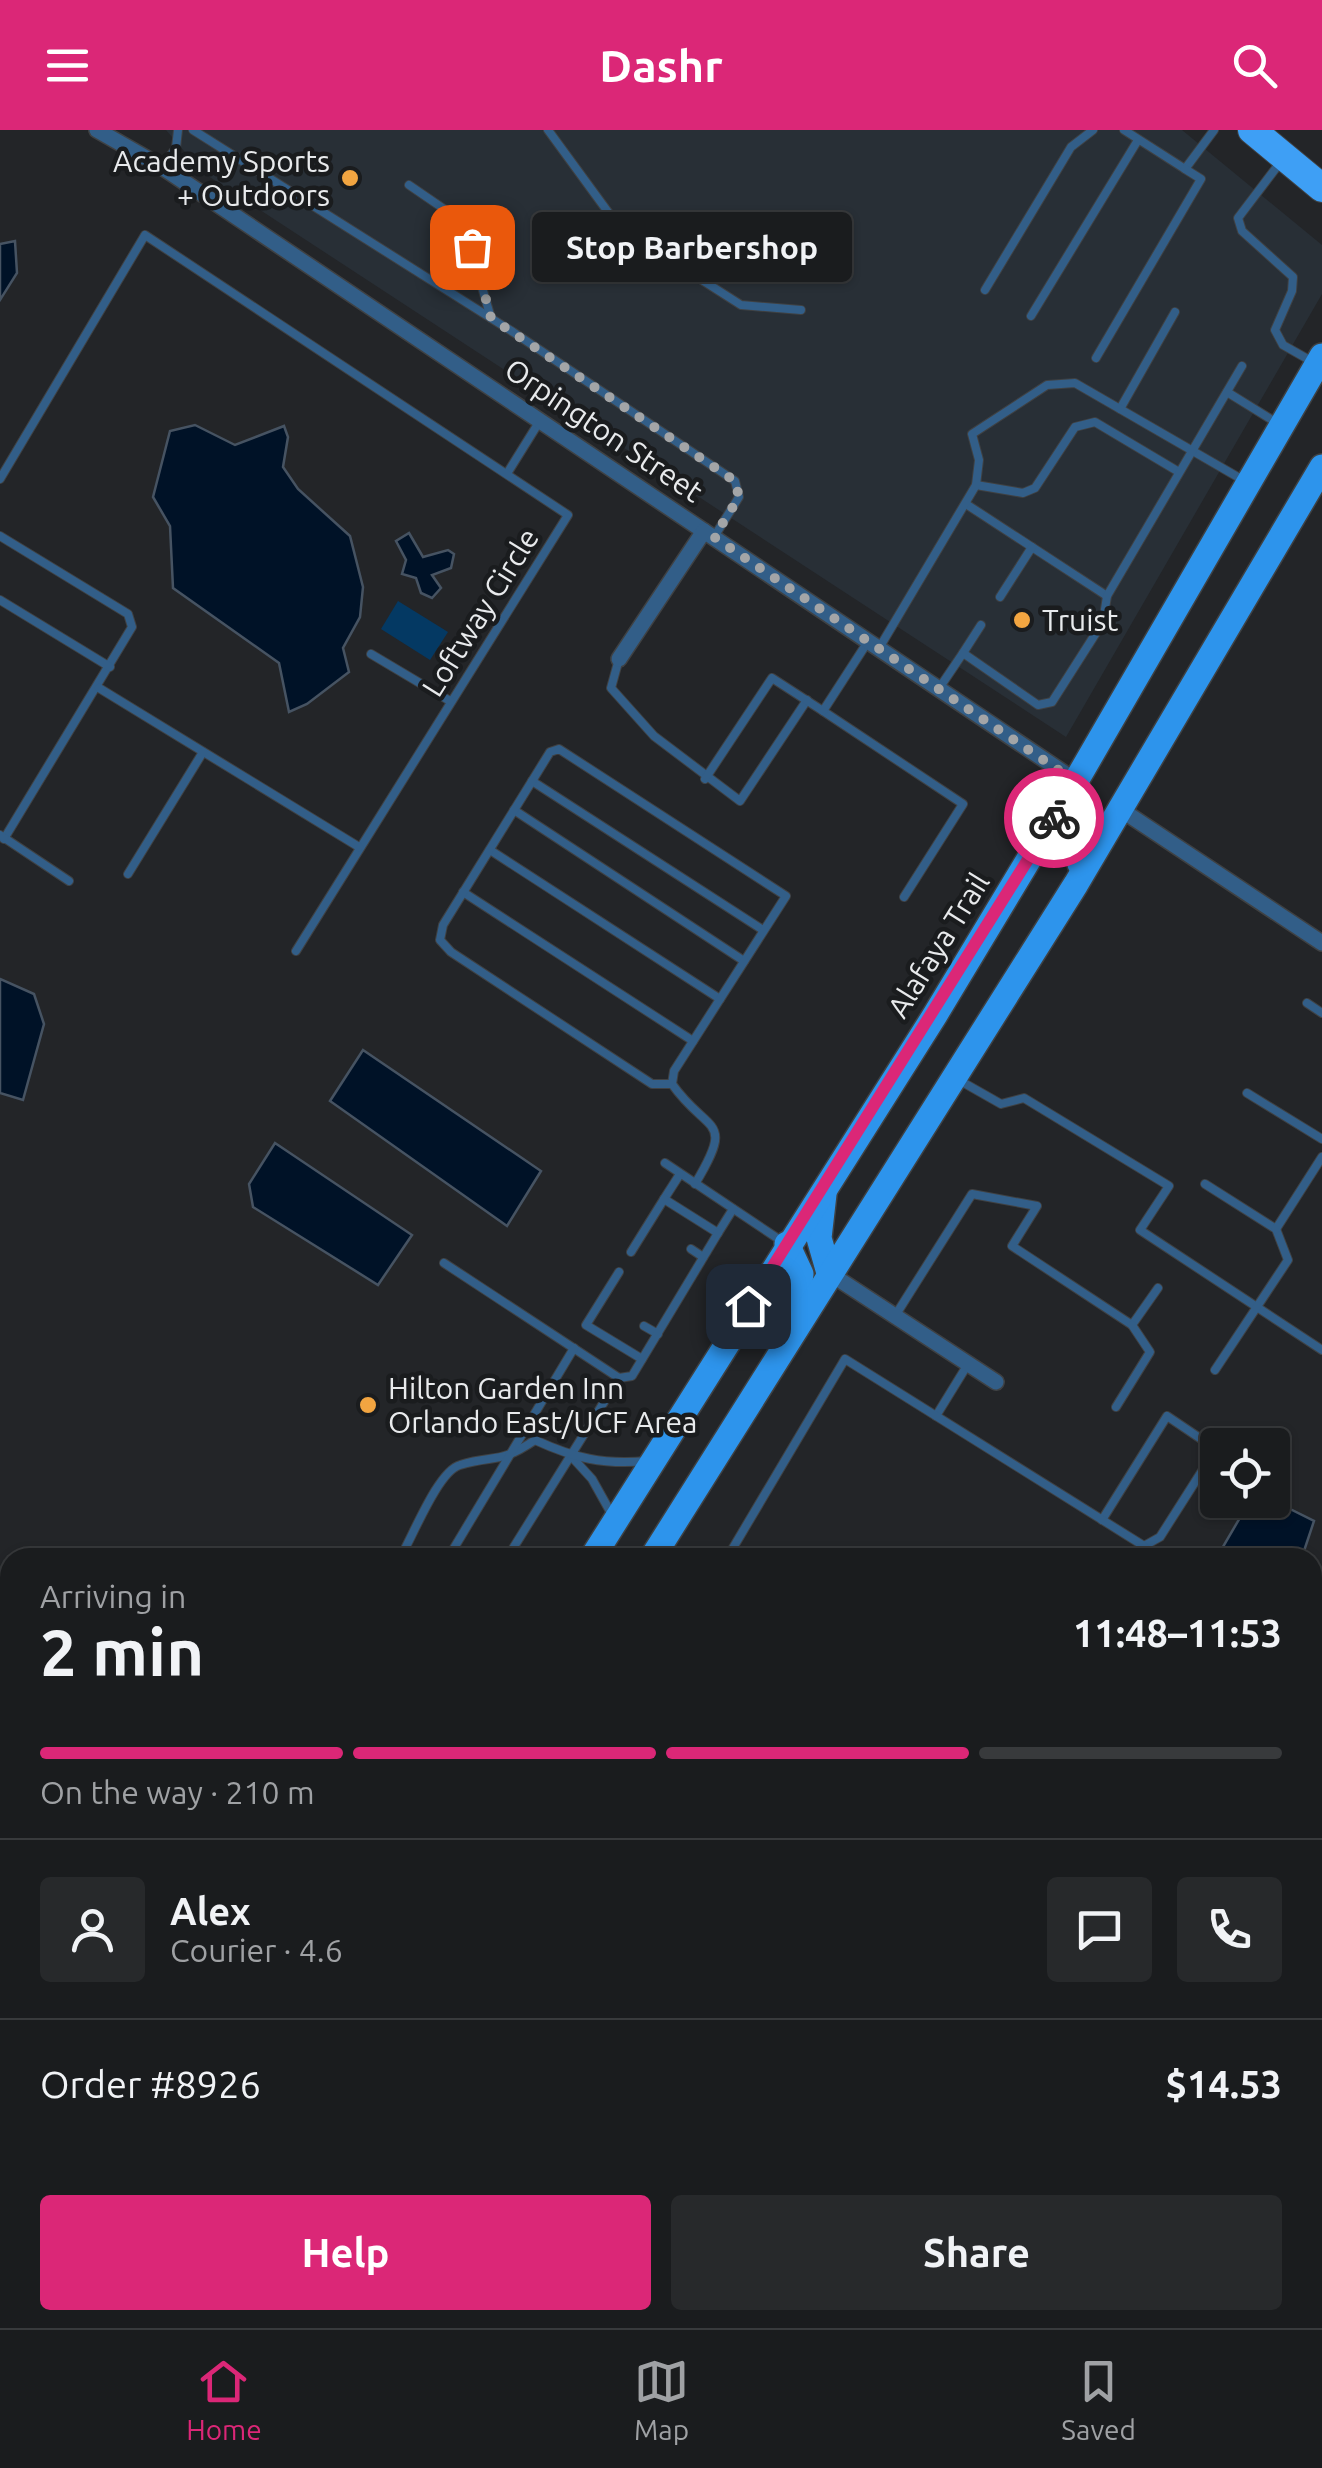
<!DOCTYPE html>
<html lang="en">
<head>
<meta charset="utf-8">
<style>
  :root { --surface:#1a1c1e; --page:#27292b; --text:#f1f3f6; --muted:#9fa1a4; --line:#383a3c; --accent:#db2777 }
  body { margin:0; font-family:Ubuntu,sans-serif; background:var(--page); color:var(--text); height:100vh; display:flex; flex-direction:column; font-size:38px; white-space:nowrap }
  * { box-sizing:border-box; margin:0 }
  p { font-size:32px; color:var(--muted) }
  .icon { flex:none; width:55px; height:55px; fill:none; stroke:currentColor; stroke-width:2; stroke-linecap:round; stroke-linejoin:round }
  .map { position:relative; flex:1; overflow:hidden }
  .sheet { position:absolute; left:0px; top:1418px; width:1322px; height:782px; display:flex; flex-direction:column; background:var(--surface); border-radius:30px 30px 0 0; box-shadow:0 2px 8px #0004,0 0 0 2px var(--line) }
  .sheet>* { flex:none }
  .tools { position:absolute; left:1200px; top:1298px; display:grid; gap:20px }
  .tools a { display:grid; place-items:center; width:90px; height:90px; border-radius:10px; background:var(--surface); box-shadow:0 2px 8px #0004,0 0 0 2px var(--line); font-size:50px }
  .pin { position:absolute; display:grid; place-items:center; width:85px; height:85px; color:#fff; margin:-42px; border-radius:20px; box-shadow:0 5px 15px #0006 }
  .courier { position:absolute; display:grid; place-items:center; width:100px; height:100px; margin:-50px; border:8px solid #db2777; border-radius:50%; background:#fff; color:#222; box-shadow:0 2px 12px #0007 }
  .bubble { position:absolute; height:70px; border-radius:10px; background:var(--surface); box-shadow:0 2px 8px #0004,0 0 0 2px var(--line); font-size:32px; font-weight:600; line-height:70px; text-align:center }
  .headline em { font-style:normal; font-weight:600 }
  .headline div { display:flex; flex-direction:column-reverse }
  .headline { display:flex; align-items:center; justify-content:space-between; height:170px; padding:0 40px }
  h1 { font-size:65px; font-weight:600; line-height:75px }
  .bar { display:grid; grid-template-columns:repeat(4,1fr); gap:15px 10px; align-content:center; height:120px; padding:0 40px }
  .bar i { height:12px; border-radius:8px; background:var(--line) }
  .bar .current { background:var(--accent) }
  .bar p { grid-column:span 4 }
  .line { display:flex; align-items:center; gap:25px; padding:0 40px; border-top:2px solid var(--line) }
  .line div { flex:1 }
  .round { display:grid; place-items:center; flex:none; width:105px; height:105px; border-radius:10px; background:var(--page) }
  .primary-button { display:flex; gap:20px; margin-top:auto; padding:20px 40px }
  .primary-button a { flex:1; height:115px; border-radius:10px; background:var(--accent); color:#fff; font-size:40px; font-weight:600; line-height:115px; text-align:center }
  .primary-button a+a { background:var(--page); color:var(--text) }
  header { display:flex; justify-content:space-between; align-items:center; height:130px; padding:0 40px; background:var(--accent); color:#fff; font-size:45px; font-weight:600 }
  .tabs { display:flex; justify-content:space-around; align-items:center; height:140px; border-top:2px solid var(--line); background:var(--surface); font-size:28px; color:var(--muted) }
  .tabs a { display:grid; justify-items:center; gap:5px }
  .tabs .current { color:var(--accent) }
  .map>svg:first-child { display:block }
  .built { fill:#282f36 }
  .green { fill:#043963 }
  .water { fill:#001227; stroke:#465362; stroke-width:2.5 }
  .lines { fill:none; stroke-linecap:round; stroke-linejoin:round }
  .service-casing { stroke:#3f4143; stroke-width:10 }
  .minor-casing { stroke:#3f4143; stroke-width:18 }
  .secondary-casing { stroke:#3f4143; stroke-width:25 }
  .primary-casing { stroke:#3f4143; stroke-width:28 }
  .trunk-casing { stroke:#3f4143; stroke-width:30 }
  .service { stroke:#325e88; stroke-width:8 }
  .minor { stroke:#325e88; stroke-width:15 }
  .secondary { stroke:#317cc0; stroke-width:22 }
  .primary { stroke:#2d94ec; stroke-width:25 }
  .trunk { stroke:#3e9ff5; stroke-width:28 }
  .done { stroke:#a3a5a7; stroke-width:10; stroke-dasharray:0 18 }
  .route { stroke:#db2777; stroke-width:12 }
  .poi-dot { fill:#f2a541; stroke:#1a1c1e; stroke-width:4 }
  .labels { text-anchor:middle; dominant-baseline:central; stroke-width:9; stroke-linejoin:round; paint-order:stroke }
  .poi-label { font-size:30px; fill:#e8eaec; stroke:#1a1c1e; text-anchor:start }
  .street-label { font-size:30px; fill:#e8eaec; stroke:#1a1c1e }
</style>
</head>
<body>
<header><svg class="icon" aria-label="menu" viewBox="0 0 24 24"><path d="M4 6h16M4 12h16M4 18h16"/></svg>Dashr<svg class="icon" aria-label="search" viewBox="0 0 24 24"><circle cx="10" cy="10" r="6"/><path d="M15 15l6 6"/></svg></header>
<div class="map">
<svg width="1322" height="2198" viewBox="0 0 1322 2198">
  <rect width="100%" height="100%" fill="#232528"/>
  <!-- built -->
  <path class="built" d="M166,0H1182L1322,115V164L1066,607L202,42Z"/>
  <!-- green -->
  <path class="green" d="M398,471L448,502L430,530L381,499Z"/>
  <!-- water -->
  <g class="water">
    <path d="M15,111L17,143L0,170V114Z"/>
    <path d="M195,295L235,315L284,296L288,307L283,337L298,359L350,406L363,457L360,487L343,518L349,542L307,574L289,582L279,533L173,458L170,396L153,367L170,301Z"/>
    <path d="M409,403L423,427L448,420L454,424L451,438L432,445L441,458L432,468L421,463L416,448L402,444L406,430L396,411Z"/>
    <path d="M0,849L34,864L44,894L23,970L0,963Z"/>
    <path d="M363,920L541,1041L507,1096L330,971Z"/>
    <path d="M275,1013L412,1105L378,1155L253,1077L249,1054Z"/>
    <path d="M1272,1370L1314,1391L1302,1427H1217L1248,1374Z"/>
    <path d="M1322,1894V2198H853L856,2190H1312V1895Z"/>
  </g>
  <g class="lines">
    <!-- service casing -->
    <g class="service-casing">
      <g id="service">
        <path d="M193,0L513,202L735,351L739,367L714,407"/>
        <path d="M548,0L619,97L741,175L801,180"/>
        <path d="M1124,0L1185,39L1214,0"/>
        <path d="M1282,30L1238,88L1242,101L1293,147L1292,161L1275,200L1283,215L1313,232"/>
        <path d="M162,37L176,18L178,0"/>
        <path d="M409,55L463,92L491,188"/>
        <path d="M985,160L1071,17L1093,0"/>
        <path d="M1031,186L1138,10"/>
        <path d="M1096,228L1201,49L1185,39"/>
        <path d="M1227,262L1277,293"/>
        <path d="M1120,279L1175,182"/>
        <path d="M508,342L541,289"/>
        <path d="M0,349L145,105L568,385L296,821"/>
        <path d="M976,355L1023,363L1035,358L1075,297L1095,292L1179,342"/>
        <path d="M966,374L1107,466"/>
        <path d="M0,406L128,484L132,497L4,709"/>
        <path d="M1000,467L1032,417"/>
        <path d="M0,470L110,537"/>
        <path d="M878,520L976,355L979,330L972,304L1047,255L1075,253L1243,350"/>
        <path d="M963,523L981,495"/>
        <path d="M371,524L450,571"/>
        <path d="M619,529L611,558L654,606L740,671L807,570"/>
        <path d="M99,558L359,717"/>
        <path d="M938,560L963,523L1038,575L1052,572L1103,492L1107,466L1242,236"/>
        <path d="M823,581L963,674L904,767"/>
        <path d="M705,649L772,548L823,581L867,513"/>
        <path d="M532,651L763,800"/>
        <path d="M514,680L744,831"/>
        <path d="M0,705L69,751"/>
        <path d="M490,720L720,869"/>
        <path d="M128,744L203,622"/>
        <path d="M463,762L693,911"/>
        <path d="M1307,873L1322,883"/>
        <path d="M957,949L1001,974L1024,968L1169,1056L1140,1100L1322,1220"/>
        <path d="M672,954H652L451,822L440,810L443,795L550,622L559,619L786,766L674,941L672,954C708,1005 736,986 695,1054"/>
        <path d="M1247,963L1322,1009"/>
        <path d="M665,1033L783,1112"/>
        <path d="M680,1044L664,1069L718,1103L733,1079"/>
        <path d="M1205,1054L1276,1099L1288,1130L1215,1240"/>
        <path d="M1276,1099L1322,1027"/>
        <path d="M691,1119L703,1127"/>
        <path d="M631,1122L664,1069"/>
        <path d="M444,1133L619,1248L507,1428"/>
        <path d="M619,1142L586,1195L642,1229"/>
        <path d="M895,1186L972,1064L1037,1076L1012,1116L1132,1195L1158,1158"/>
        <path d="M644,1196L658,1204"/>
        <path d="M619,1248L632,1246L718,1103"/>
        <path d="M1116,1277L1150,1222L1132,1195"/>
        <path d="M936,1286L968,1234"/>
        <path d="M571,1326L592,1349L611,1383"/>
        <path d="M1102,1390L1167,1286L1216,1319L1160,1407L1144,1416"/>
        <path d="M300,1421L311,1428"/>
        <path d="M400,1428C413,1406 438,1341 460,1335C496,1324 498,1335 535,1310C574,1328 603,1335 647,1331"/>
        <path d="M448,1428L574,1218"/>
        <path d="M727,1428L845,1229L1144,1416L1137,1428"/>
        <path d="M0,1456L10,1463"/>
        <path d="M0,2047L10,2053"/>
        <path d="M557,2190L570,2198"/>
        <path d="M306,2198L311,2190"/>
        <path d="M599,2198L602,2190"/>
      </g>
    </g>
    <!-- minor casing -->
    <g class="minor-casing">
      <g id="minor">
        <path d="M97,0L162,37L1076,651"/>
        <path d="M619,529L704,401"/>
        <path d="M1120,679L1322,813"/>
        <path d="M829,1143L996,1252"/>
        <path d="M1312,1598L1322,1572"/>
        <path d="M440,2190L453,2198"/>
        <path d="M675,2198L677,2190"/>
      </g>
    </g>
    <!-- secondary casing -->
    <g class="secondary-casing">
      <g id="secondary">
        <path d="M0,1516L10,1522"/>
        <path d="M0,1587L10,1593"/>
      </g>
    </g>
    <!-- primary casing -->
    <g class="primary-casing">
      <g id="primary">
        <path d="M1076,651L1087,696L1080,734"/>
        <path d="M824,1064L819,1108L829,1143"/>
        <path d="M787,1114L801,1144L794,1192"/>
        <path d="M592,1428L935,885L1076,651L1322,226"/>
        <path d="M652,1428L1076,754L1322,337"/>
        <path d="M122,2198L127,2190"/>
        <path d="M182,2198L187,2190"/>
      </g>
    </g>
    <!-- trunk casing -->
    <g class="trunk-casing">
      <path id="trunk" d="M1252,0L1322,58"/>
    </g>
    <!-- service -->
    <use href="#service" class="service"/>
    <!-- minor -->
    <use href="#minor" class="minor"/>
    <!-- secondary -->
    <use href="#secondary" class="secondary"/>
    <!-- primary -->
    <use href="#primary" class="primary"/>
    <!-- trunk -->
    <use href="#trunk" class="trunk"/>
  </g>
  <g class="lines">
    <!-- done -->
    <path class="done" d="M472,117L491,188L735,351L739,367L714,407L1076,652L1054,688"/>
    <!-- route -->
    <path class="route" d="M748,1176L1054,688"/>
  </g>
  <!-- markers -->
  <g class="poi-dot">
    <circle cx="350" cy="48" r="10"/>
    <circle cx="1022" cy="490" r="10"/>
    <circle cx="368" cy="1275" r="10"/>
  </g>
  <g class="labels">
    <!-- poi labels -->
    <g class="poi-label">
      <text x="330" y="31" text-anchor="end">Academy Sports<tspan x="330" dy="34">+ Outdoors</tspan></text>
      <text x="1042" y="490">Truist</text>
      <text x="388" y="1258">Hilton Garden Inn<tspan x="388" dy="34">Orlando East/UCF Area</tspan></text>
    </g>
    <!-- street labels -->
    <g class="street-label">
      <text transform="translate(604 300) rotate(34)">Orpington Street</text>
      <text transform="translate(480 482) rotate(-58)">Loftway Circle</text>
      <text transform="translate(938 815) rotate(-58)">Alafaya Trail</text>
    </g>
  </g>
</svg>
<div class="tools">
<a><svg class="icon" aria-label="locate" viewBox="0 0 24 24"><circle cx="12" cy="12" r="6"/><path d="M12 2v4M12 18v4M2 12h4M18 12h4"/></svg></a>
</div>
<div class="pin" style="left:472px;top:117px;background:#ea580c"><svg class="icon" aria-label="bag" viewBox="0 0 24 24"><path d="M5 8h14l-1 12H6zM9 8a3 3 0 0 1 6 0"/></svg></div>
<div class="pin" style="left:748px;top:1176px;background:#1f2937"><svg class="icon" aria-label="home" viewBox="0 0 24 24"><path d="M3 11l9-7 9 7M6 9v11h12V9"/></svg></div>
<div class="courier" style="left:1054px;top:688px"><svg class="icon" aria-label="bike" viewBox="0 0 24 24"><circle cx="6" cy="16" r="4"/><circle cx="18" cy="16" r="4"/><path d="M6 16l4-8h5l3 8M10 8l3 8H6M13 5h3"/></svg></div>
<div class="bubble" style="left:532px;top:82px;width:320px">Stop Barbershop</div>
<section class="sheet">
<div class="headline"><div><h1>2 min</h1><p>Arriving in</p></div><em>11:48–11:53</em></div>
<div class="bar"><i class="current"></i><i class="current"></i><i class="current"></i><i></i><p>On the way · 210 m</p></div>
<div class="line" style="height:180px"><a class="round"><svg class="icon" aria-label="person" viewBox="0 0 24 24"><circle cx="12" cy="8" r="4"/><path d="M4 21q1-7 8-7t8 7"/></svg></a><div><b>Alex</b><p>Courier · 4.6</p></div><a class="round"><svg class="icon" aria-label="chat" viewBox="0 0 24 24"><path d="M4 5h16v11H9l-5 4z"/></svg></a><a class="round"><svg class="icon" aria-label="phone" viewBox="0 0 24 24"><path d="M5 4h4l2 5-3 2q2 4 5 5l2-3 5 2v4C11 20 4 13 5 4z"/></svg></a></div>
<div class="line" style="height:130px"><div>Order #8926</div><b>$14.53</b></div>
<div class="primary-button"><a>Help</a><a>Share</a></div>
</section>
</div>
<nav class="tabs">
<a class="current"><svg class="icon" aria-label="home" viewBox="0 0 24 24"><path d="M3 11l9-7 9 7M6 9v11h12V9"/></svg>Home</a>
<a><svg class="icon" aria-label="map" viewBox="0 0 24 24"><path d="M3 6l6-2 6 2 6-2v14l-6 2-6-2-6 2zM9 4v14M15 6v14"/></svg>Map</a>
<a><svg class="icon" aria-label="saved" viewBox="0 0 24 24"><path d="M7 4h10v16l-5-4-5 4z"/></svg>Saved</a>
</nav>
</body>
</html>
